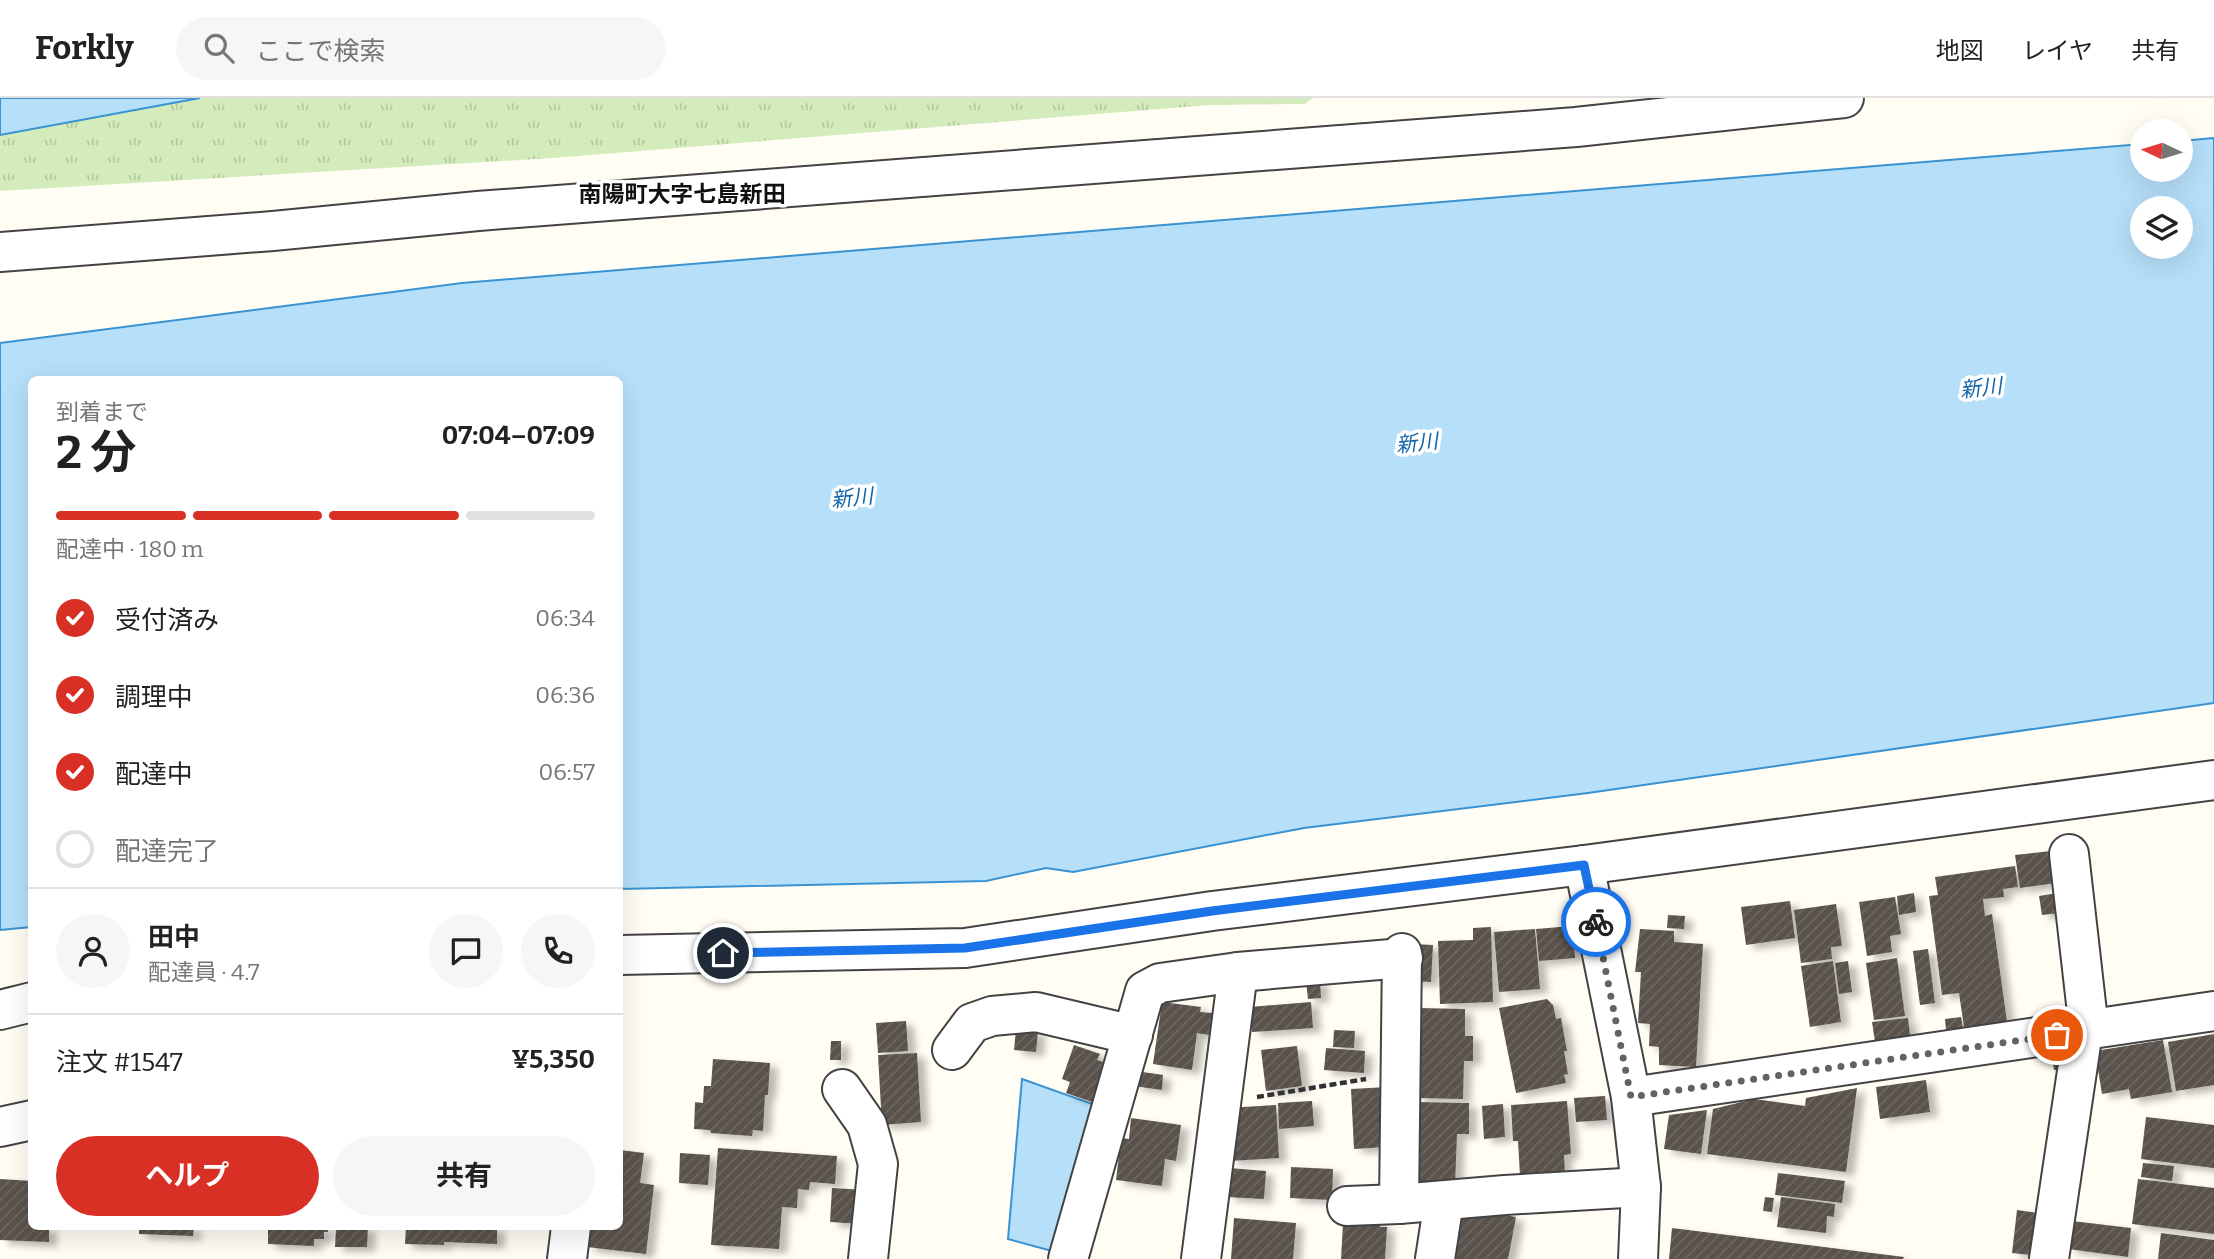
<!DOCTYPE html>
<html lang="ja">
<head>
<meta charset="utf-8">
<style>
  :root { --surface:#fff; --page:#f6f6f6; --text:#222; --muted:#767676; --line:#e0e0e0; --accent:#d93025 }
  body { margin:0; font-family:Bitter,"Noto Sans JP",serif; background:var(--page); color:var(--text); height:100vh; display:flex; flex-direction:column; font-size:26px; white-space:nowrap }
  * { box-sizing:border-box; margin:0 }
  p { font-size:23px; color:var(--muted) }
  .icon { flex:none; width:38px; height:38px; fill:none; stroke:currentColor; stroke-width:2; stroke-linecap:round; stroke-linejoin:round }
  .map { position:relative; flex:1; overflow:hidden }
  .drawer { position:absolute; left:28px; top:278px; width:595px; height:854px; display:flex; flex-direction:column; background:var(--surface); border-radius:10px; box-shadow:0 7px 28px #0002 }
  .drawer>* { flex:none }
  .needle { width:46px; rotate:274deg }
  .controls { position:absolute; left:2130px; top:21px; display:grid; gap:14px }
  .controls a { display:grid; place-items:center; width:63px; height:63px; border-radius:50%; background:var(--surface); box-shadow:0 7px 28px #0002; font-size:35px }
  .pin { position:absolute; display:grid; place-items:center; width:60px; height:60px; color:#fff; margin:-30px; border:4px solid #fff; border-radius:50%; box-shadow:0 2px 7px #0007 }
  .courier { position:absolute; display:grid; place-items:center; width:70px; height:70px; margin:-35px; border:5px solid #1a73e8; border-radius:50%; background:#fff; color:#222; box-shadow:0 2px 9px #0007 }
  .summary em { font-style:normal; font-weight:700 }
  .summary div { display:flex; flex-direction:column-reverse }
  .summary { display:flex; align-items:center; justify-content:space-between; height:119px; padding:0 28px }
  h1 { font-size:46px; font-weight:700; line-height:52px }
  .bar { display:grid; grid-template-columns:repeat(4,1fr); gap:10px 7px; align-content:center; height:84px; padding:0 28px }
  .bar i { height:9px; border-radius:5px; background:var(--line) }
  .bar .active { background:var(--accent) }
  .bar p { grid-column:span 4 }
  .line { display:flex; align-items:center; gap:18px; padding:0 28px; border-top:2px solid var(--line) }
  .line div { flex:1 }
  .round { display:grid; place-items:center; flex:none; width:74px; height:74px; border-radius:37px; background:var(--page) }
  ol { padding:0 28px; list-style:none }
  li { display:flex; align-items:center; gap:21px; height:77px }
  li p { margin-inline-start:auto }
  li .icon { padding:7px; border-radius:50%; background:var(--accent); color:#fff; stroke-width:4 }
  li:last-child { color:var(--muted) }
  li i { width:38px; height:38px; border:4px solid var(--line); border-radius:50% }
  .action { display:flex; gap:14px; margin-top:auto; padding:14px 28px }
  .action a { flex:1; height:80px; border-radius:42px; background:var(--accent); color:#fff; font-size:28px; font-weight:700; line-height:80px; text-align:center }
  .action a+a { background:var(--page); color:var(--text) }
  header { display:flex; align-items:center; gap:42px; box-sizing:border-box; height:98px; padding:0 35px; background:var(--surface); border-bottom:2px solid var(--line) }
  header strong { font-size:33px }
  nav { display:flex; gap:38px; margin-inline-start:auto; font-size:24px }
  .search { width:490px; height:63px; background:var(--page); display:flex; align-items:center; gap:18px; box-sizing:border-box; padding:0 24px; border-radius:38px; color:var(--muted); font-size:26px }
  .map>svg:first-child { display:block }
  .grass { fill:url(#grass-tufts) }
  .water { fill:#b6dff9; stroke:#3993d3; stroke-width:2; fill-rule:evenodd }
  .building { fill:url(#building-hatch); filter:url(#shadow) }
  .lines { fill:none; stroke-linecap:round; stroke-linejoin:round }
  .minor-casing { stroke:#434343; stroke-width:42 }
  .path { stroke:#323232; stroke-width:4.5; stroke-dasharray:7 3.5; stroke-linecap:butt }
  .minor { stroke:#fff; stroke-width:38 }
  .done { stroke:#646360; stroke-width:7; stroke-dasharray:0 12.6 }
  .route { stroke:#1a73e8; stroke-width:9 }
  .labels { text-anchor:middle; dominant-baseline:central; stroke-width:7; stroke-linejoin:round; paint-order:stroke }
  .water-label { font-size:21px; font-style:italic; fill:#1265aa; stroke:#fff }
  .quarter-label { font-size:23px; font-weight:bold; fill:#101010; stroke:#fff }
</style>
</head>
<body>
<header>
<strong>Forkly</strong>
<div class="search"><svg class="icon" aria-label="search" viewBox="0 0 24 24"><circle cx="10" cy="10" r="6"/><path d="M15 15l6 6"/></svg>ここで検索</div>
<nav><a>地図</a><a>レイヤ</a><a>共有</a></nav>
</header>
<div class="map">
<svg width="2214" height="1161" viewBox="0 0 2214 1161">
  <defs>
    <pattern id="grass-tufts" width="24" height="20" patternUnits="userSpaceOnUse" patternTransform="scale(1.75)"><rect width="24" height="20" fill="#d4ecbb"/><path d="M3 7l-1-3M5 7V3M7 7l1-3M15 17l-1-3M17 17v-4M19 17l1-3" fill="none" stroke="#b5c9a0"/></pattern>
    <pattern id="building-hatch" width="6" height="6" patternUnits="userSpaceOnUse" patternTransform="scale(1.75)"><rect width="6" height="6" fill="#5a524c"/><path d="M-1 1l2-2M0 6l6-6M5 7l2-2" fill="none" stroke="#6d6661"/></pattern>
    <filter id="shadow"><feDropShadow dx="8" dy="4.5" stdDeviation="3.5" flood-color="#0004"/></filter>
  </defs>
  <rect width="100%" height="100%" fill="#fffdf4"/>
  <!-- grass -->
  <path class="grass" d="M200,0H1313L1305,6L1209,7L553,60L0,93V37Z"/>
  <!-- water -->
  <g class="water">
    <path d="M0,0H200L0,37Z"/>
    <path d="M2214,40V605L1588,695L1304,730L1073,774L1046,770L986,783L620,791V282H32L31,829L0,832V245L462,185L2142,46V72H2180L2181,43ZM2180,110V149H2142V110Z"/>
    <path d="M1022,981L1098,1008L1052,1153L1008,1141Z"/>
  </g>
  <!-- building -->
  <g class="building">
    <path d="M2051,753L2056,785L2020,790L2015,757Z"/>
    <path d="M2015,768L2018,789L2003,791L2004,799L1983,801L1985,818L1992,816L2007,924L1964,929L1959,895L1942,897L1929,798L1938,797L1935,779Z"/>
    <path d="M1914,795L1916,814L1899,817L1897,798Z"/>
    <path d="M2057,795L2059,815L2042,817L2039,798Z"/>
    <path d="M1895,799L1901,836L1890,838L1892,854L1867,858L1859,804Z"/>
    <path d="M1790,803L1795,840L1746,847L1741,809Z"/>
    <path d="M1836,806L1842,848L1831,849L1832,861L1801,865L1794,812Z"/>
    <path d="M1668,817L1685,818L1684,831L1667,830Z"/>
    <path d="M1572,828L1575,860L1539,863L1536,831Z"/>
    <path d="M1491,829L1493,904L1440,906L1438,843L1473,842V830Z"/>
    <path d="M1535,831L1540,891L1499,894L1494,834Z"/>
    <path d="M1640,831L1674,833V844L1703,846L1696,969L1659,967V949L1649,948L1650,926L1638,925L1641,874H1635Z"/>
    <path d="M1412,846L1433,847L1431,884L1410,883Z"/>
    <path d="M1928,851L1935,905L1920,907L1913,853Z"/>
    <path d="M1897,860L1905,918L1874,922L1866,865Z"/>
    <path d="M1833,863L1841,924L1810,929L1801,868Z"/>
    <path d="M1848,863L1852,894L1839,896L1835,865Z"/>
    <path d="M1320,882L1321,900L1308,901L1306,883Z"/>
    <path d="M1547,901L1553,907L1556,921L1561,920L1567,953H1564L1568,976L1564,977L1566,985L1516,995L1499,910Z"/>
    <path d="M1162,904L1201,909L1200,914L1212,915L1209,937L1197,935L1192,972L1153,966Z"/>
    <path d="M1311,904L1313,930L1252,934L1250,909Z"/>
    <path d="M1418,910L1465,911V938H1473V963H1464L1463,1001L1416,1000Z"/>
    <path d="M1961,919L1963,930L1946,932L1945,921Z"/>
    <path d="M1908,920L1911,945L1876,950L1872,924Z"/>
    <path d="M906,923L908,953L878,955L876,925Z"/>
    <path d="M1016,931L1038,933L1036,954L1014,952Z"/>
    <path d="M1334,932L1355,933L1354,950L1333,949Z"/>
    <path d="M2214,936V987L2176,993L2168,944Z"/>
    <path d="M2163,942L2172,994L2131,1001L2129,991L2102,996L2095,953Z"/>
    <path d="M831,943H841V962H830Z"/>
    <path d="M1074,947L1100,956L1097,962L1112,967L1103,995L1096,993L1092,1004L1066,995L1070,984L1062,981Z"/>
    <path d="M1297,948L1302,988L1266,993L1261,952Z"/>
    <path d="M1326,950L1365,953L1364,975L1324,972Z"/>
    <path d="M917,955L921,1024L882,1027L878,957Z"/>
    <path d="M2065,957L2067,971L2054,972L2052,959Z"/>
    <path d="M713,961L770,965L768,997H765L763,1033L753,1032L752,1038L711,1035L710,1032L694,1031L695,1004L703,1005L704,988H711Z"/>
    <path d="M1136,973L1163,977L1162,992L1134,988Z"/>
    <path d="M1926,982L1930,1014L1880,1021L1876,989Z"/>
    <path d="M1388,989L1386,1049L1354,1051L1351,991Z"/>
    <path d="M1857,990L1846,1074L1707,1056L1713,1011L1754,1001L1805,1008L1806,1000Z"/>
    <path d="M1605,998L1607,1022L1576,1024L1574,1000Z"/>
    <path d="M1312,1003L1314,1028L1279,1031L1278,1005Z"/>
    <path d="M1567,1003L1571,1056L1564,1057L1565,1075L1520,1078L1518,1043H1513L1511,1007Z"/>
    <path d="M1416,1004L1469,1005V1036H1457L1455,1088L1414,1087Z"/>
    <path d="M1503,1006L1505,1039L1484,1041L1482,1008Z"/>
    <path d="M1276,1007L1279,1060L1230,1063L1227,1010Z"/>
    <path d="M1707,1012L1701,1056L1664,1051L1669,1017Z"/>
    <path d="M2146,1019L2214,1027V1070L2141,1061Z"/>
    <path d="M1131,1020L1181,1027L1176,1063L1165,1061L1162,1088L1116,1082L1121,1040L1129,1041Z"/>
    <path d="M718,1050L837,1058L835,1086L810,1084L809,1092L798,1091L797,1110L782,1109L779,1151L711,1147Z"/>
    <path d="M620,1052L644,1055L640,1085L654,1087L646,1156L587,1149L590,1129H620Z"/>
    <path d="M680,1055L710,1057L708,1087L679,1085Z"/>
    <path d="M2143,1065L2174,1068L2172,1083L2141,1079Z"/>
    <path d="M1291,1069L1333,1071L1332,1102L1290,1100Z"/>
    <path d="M1229,1070L1266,1073L1264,1101L1227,1099Z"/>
    <path d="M1778,1075L1845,1083L1842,1105L1775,1097Z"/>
    <path d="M0,1081L32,1083V1129H49V1144L0,1142Z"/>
    <path d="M2138,1081L2214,1090V1136L2132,1126Z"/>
    <path d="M832,1090L865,1092L863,1126L830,1124Z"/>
    <path d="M1765,1099L1774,1100L1772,1114L1763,1113Z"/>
    <path d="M1781,1099L1835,1106L1834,1119L1827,1118L1826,1135L1777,1129Z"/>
    <path d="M1472,1111L1516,1119L1508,1161H1439L1448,1112Z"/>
    <path d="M2017,1112L2045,1116L2041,1158L2012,1155Z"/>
    <path d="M1234,1120L1296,1125L1293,1161H1231Z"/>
    <path d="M1380,1122V1129H1387L1385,1161H1341L1343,1125Z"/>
    <path d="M2072,1123L2131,1130L2128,1159L2068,1151Z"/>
    <path d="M139,1129H194L193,1138L139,1136Z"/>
    <path d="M268,1129H328V1134H324V1141H314V1148L268,1146Z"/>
    <path d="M336,1129H368L367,1149H335Z"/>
    <path d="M406,1129H497V1146L444,1144V1147L405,1146Z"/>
    <path d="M1672,1130L1904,1159L1903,1161H1669Z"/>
    <path d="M2161,1135L2214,1142V1161H2158Z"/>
  </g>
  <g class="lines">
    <!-- minor casing -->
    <g class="minor-casing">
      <g id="minor">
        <path d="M0,154L273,133L478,113L1576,29L1844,0"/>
        <path d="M2069,756L2089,932"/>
        <path d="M1584,767L1631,999L1641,1089L1638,1161"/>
        <path d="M620,857L965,850L1212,813L1584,767L2214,682"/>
        <path d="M1238,874L1403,860"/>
        <path d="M0,912L32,904"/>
        <path d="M952,952L972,925L992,918L1036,914L1133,937"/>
        <path d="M842,991L867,1027L878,1066L868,1161"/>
        <path d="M1631,999L2214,913"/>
        <path d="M0,1029L32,1022"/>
        <path d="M1399,1106L1402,855"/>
        <path d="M1347,1108L1399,1106L1505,1097L1641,1089"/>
        <path d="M567,1161L571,1129"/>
        <path d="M1068,1161L1145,893L1160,885L1238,874L1201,1161"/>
        <path d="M1435,1161L1444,1103"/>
        <path d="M2049,1161L2083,933"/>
      </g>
    </g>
    <!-- path -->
    <path class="path" d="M1257,999L1366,981"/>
    <!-- minor -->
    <use href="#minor" class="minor"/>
  </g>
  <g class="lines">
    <!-- done -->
    <path class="done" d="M1596,824L1631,999L2057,937"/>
    <!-- route -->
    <path class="route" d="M723,855L965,850L1212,813L1584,767L1596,824"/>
  </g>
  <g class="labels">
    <!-- water labels -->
    <g class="water-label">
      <text transform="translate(1981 290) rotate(-6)">新川</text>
      <text transform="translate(1417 345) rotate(-6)">新川</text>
      <text transform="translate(852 400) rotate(-6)">新川</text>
    </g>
    <!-- quarter labels -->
    <g class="quarter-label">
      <text x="682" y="96">南陽町大字七島新田</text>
    </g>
  </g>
</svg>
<div class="controls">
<a><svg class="needle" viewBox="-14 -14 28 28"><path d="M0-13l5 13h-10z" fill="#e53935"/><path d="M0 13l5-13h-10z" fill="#767676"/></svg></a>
<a><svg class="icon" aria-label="layers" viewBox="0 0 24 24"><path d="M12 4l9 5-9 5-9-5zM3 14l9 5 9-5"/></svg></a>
</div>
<div class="pin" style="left:2057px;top:937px;background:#ea580c"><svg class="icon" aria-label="bag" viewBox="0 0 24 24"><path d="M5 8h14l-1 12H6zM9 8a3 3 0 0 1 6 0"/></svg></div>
<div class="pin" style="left:723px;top:855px;background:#1f2937"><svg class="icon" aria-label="home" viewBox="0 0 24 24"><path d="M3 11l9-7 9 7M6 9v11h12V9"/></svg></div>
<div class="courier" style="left:1596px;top:824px"><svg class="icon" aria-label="bike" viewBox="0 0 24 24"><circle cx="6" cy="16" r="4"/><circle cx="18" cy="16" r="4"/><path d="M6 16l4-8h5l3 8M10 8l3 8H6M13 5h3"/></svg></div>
<section class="drawer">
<div class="summary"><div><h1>2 分</h1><p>到着まで</p></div><em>07:04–07:09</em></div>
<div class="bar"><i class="active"></i><i class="active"></i><i class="active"></i><i></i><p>配達中 · 180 m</p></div>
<ol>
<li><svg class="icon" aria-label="check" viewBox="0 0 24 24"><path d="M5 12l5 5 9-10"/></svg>受付済み<p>06:34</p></li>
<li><svg class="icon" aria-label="check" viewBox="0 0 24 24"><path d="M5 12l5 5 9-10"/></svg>調理中<p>06:36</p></li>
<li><svg class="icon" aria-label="check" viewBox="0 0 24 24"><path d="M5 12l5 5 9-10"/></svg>配達中<p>06:57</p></li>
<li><i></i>配達完了</li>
</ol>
<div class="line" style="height:126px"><a class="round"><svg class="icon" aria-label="person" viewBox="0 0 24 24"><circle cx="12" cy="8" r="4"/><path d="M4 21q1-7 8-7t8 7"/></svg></a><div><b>田中</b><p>配達員 · 4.7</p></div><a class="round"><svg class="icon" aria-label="chat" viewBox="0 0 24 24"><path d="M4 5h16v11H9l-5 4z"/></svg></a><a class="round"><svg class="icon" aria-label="phone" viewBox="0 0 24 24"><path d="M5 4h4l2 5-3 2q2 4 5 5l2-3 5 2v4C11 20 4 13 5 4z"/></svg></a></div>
<div class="line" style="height:91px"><div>注文 #1547</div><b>¥5,350</b></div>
<div class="action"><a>ヘルプ</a><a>共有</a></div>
</section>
</div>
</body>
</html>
